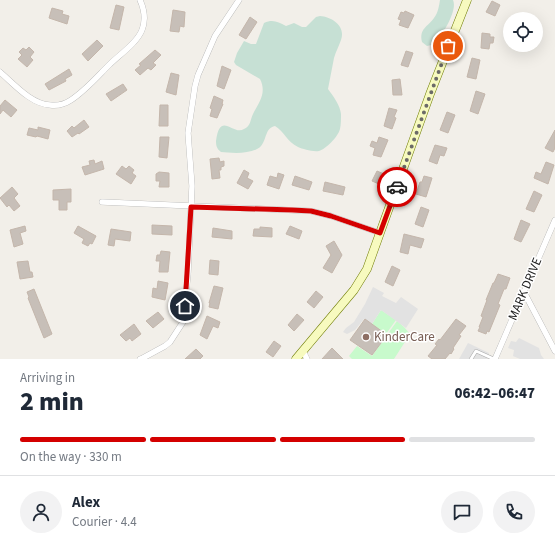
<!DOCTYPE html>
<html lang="en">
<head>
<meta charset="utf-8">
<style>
  :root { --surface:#fff; --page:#f2f2f3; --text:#1f2937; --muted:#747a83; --line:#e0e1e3; --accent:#d40000 }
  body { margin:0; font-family:"Source Sans 3",sans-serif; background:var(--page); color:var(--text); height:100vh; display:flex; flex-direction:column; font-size:15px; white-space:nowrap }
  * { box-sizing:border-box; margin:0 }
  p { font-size:13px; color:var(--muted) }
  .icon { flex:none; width:22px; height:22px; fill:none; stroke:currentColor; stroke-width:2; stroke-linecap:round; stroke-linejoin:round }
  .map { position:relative; height:359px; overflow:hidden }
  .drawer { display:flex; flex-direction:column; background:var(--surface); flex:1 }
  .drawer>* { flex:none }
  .fabs { position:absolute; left:503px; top:12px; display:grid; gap:8px }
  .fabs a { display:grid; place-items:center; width:40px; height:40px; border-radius:50%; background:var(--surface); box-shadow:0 4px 16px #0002; font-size:20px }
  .pin { position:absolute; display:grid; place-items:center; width:34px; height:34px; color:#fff; margin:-17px; border:2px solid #fff; border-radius:50%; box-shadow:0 1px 4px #0007 }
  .courier { position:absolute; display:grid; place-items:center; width:40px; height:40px; margin:-20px; border:3px solid #d40000; border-radius:50%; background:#fff; color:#222; box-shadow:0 1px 5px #0007 }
  .overview em { font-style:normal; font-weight:800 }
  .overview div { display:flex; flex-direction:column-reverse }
  .overview { display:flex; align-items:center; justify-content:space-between; height:68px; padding:0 20px }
  h1 { font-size:26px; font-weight:800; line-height:30px }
  .bar { display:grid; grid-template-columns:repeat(4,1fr); gap:6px 4px; align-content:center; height:48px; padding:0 20px }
  .bar i { height:5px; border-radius:3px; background:var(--line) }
  .bar .active { background:var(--accent) }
  .bar p { grid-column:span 4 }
  .line { display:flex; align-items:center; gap:10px; padding:0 20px; border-top:1px solid var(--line) }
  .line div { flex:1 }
  .round { display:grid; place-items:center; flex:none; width:42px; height:42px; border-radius:21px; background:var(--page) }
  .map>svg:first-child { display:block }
  .wetland { fill:#c6e0d4 }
  .park { fill:#c8facc }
  .parking { fill:#e2e2e2 }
  .building { fill:#c7bfb8; stroke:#c4b6ab }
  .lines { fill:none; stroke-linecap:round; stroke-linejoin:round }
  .lane-casing { stroke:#a9a9a9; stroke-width:4 }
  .street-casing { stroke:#a9a9a9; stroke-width:6 }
  .secondary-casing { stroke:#707d05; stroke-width:9 }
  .lane { stroke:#fff; stroke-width:3 }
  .street { stroke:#fff; stroke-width:5.5 }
  .secondary { stroke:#f7fabf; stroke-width:8 }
  .done { stroke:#6b6a68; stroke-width:4; stroke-dasharray:0 7.2 }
  .route { stroke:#d40000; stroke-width:5 }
  .education-dot { fill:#8d6e63; stroke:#fff; stroke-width:1.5 }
  .labels { text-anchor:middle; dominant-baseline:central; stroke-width:3; stroke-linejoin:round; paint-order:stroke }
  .street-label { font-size:13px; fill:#222; stroke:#fff }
  .education-label { font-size:13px; fill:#785e54; stroke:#fff; text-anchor:start }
</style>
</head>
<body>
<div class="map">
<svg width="555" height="359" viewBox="0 0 555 359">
  <rect width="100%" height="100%" fill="#f2efe9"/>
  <!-- wetland -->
  <g class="wetland">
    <path d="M440,0H453C458,11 442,34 436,44L427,46L422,42C419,28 428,27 434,18C438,13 439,6 440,0Z"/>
    <path d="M320,16C332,17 346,26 341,40C339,46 336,51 334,58C332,68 330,79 328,89C333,96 340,105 341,114C341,118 341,125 340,129C338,137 326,149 319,151C312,152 303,149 298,147C287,142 284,131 275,126C265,128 267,139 261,146C253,155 231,153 221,152C217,149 216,146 216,141C220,110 233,136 244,129C251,126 250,120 253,114C259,102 267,93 260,79L236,65L234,62L237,53L244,41L251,44H256L264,23C273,19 278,22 286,26L294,23L302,27H306L316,17Z"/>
  </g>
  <!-- park -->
  <g class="park">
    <path d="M381,310L396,320L386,334L372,324Z"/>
    <path d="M397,321L404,327L410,334L394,359H352L349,356L357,346L372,356Z"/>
  </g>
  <!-- parking -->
  <g class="parking">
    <path d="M373,287L384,293L382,296L396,303L401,297L418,309L406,328L381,310L372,324L364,319L355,330L347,334L343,332L346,328L354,322L365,304Z"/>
    <path d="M519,338L539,348L541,355L544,359H520L513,356L514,350L508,348L511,341L516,342Z"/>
    <path d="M468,343L489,353L487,359H459Z"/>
  </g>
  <!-- building -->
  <g class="building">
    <path d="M492,1L500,5L495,16L486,12Z"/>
    <path d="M116,5L124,7L119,30L110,28Z"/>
    <path d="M52,8L63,11L62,14L69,16L67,24L49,18Z"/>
    <path d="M173,10L185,12L184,27L180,26L179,32L170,31Z"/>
    <path d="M405,11L414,15L408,28L399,25L401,20L398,19L401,12L404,13Z"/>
    <path d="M250,17L257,22L246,39L239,35Z"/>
    <path d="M482,33L490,34V37H494L493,43H490L489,49L481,48Z"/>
    <path d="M97,40L103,46L88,61L82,54Z"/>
    <path d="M29,47L34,52L30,57L33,60L27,67L18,59L22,55L19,52L23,48L26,50Z"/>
    <path d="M155,50L161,55L153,63L156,65L151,70L148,68L140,75L135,70L141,65L139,64Z"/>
    <path d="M406,51L413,53L408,67L401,65Z"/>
    <path d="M472,58L480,60L476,79L467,77Z"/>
    <path d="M222,66L231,70L224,89L217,86Z"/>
    <path d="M69,69L72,75L65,79L66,81L49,90L45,84Z"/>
    <path d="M171,73L179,75L176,95L166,92Z"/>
    <path d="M400,79L402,95H393L392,80Z"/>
    <path d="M123,84L127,90L111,101L106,94Z"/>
    <path d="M476,91L485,94L478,114L470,111Z"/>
    <path d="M214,96L223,100L222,104H223L217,118L210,116L212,109L210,108Z"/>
    <path d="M5,100L17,110L11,117L3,110L0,114V106Z"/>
    <path d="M160,105H168V126H159Z"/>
    <path d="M389,108L397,110L394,117L396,118L392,129L384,126Z"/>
    <path d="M447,112L455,115L448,133L440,130Z"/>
    <path d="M84,120L89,127L79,134L78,133L72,137L67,131L72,126L74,128Z"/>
    <path d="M38,127L50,130L48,139L37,136L36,137L27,135L29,128L38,130Z"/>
    <path d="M555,130V148L553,152L545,148Z"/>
    <path d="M160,137H169L167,158L159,157Z"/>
    <path d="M379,137L388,140L381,157L373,155L375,148L370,146L372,141L377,143Z"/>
    <path d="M435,145L447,148L444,156L440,155L437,164L429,161Z"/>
    <path d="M219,158L220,162L224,161V166L221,167V170H219L220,178L212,179L210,159Z"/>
    <path d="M94,160L95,164L102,161L104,169L85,175L82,167L90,165L89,161Z"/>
    <path d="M546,162L554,165L548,184L534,178L536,172L541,174Z"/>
    <path d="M122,166L126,169L129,166L134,170L132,173L136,176L131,184L116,174Z"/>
    <path d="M244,170L249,173L247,178L253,181L248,189L237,183Z"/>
    <path d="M377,171L384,174L379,184L372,181Z"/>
    <path d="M159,172L169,173V187H159L160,181H156V174Z"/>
    <path d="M278,173L284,175L279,189L267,185L270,176L277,178Z"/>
    <path d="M295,176L312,182L309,190L292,185Z"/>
    <path d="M424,176L432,178L426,197L416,194L420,182H422Z"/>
    <path d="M325,182L345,187L343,195L323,191Z"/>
    <path d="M12,187L18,194L14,198L20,206L14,211L9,205L7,207L0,198Z"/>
    <path d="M71,189V202H67V210H59V200H53V190Z"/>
    <path d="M534,191L542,195L534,212L526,209Z"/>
    <path d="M421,207L429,210L423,227L415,224Z"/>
    <path d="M521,220L530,224L521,242L514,239Z"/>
    <path d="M152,225L172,226V235L152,234Z"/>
    <path d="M25,226L26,231L20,233L23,244L14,247L10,230Z"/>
    <path d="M78,226L96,236L92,244L90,243L88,246L82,243L84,239L74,233Z"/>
    <path d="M290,226L302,231L299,239L286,234Z"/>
    <path d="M260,227L272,228V237L253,236L254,229H260Z"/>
    <path d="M213,228L232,231V239L212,237Z"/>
    <path d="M111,229L131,232L130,241L115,239L114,246L108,245Z"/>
    <path d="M404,234L424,239L421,248L410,245L408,254L400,252Z"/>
    <path d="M334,241L342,255L332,273L323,268L331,255L326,246Z"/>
    <path d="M161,251L170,252L168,272H159L160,261H156L157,255H160Z"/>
    <path d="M210,260L219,261L218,275L209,274Z"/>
    <path d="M28,261L30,272H32L33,277L20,279L17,262Z"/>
    <path d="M392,266L400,270L393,286L385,282Z"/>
    <path d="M498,274L510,278L506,289H504L498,304L500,305L489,332L487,331L486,334L478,331L480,327H479L483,317L481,316L487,300H486L493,283H494Z"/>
    <path d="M158,281L168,283L165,300L152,297L153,288L157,289Z"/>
    <path d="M214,286L223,288L218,309L209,307L210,303H209Z"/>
    <path d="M34,289L52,334L44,338L28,298L29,297L27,292Z"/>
    <path d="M316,291L323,297L314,308L307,302Z"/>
    <path d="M158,312L164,319L153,328L146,321Z"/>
    <path d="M297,314L304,320L294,331L288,325Z"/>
    <path d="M207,316L220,322L218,328L213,326L207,339L200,335Z"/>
    <path d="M365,319L387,335L372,355L350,340Z"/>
    <path d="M456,319L466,326L459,335L461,336L453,348L454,349L451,354L450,353L445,359H432L428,356L437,345L435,344L439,339L440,340Z"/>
    <path d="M134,324L141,334L132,341L130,338L126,341L120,335Z"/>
    <path d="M274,341L281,346L273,357L266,352Z"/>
    <path d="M332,348L343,359H322Z"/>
    <path d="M196,349L203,356L200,359H185Z"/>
  </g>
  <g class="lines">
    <!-- lane casing -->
    <g class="lane-casing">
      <path id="lane" d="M471,359L476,351L494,359"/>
    </g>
    <!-- street casing -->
    <g class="street-casing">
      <g id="street">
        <path d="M0,72C14,84 31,104 50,105C57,106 65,104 71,100C85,91 97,77 109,65C119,55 137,43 142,30C146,20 144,9 140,0"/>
        <path d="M102,202L311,211L331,216L380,233"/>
        <path d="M524,292L555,351"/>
        <path d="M303,351L307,359"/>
        <path d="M140,359L143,358L165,346L170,342L183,322L188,274L191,207L192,186L188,133L195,86L198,75L215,36L239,0"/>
        <path d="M495,359L555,220"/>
      </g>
    </g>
    <!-- secondary casing -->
    <g class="secondary-casing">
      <path id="secondary" d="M296,359L354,290L367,269L430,94L467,0"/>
    </g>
    <!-- lane -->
    <use href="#lane" class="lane"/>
    <!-- street -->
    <use href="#street" class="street"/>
    <!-- secondary -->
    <use href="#secondary" class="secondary"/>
  </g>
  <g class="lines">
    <!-- done -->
    <path class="done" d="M397,187L448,46"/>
    <!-- route -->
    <path class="route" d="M185,306L191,207L292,210L311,211L331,216L380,233L397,187"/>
  </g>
  <!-- markers -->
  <circle class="education-dot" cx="366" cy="337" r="4"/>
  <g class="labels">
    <!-- street labels -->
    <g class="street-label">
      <text transform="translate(525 289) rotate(-67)">MARK DRIVE</text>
    </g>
    <!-- education labels -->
    <g class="education-label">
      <text x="374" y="337">KinderCare</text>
    </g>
  </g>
</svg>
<div class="fabs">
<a><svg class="icon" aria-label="locate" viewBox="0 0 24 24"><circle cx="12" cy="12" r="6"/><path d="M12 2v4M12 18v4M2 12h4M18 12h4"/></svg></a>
</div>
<div class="pin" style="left:448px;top:46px;background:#ea580c"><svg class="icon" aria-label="bag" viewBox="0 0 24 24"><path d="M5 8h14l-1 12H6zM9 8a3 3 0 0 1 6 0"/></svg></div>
<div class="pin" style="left:185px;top:306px;background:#1f2937"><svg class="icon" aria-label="home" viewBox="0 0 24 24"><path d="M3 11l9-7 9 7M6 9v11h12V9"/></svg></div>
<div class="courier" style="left:397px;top:187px"><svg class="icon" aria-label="car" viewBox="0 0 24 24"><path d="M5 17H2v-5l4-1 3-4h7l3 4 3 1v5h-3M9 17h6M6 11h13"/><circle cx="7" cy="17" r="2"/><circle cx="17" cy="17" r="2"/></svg></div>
</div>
<section class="drawer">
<div class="overview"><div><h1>2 min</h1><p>Arriving in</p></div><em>06:42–06:47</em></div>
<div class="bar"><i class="active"></i><i class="active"></i><i class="active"></i><i></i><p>On the way · 330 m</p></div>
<div class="line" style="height:72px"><a class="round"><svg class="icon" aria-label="person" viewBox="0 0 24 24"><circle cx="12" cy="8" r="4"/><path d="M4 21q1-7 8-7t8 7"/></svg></a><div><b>Alex</b><p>Courier · 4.4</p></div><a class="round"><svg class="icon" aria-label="chat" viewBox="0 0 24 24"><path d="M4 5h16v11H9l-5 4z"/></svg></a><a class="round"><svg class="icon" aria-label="phone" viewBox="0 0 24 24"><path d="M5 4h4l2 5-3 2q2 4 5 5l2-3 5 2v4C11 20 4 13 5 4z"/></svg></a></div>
</section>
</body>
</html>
